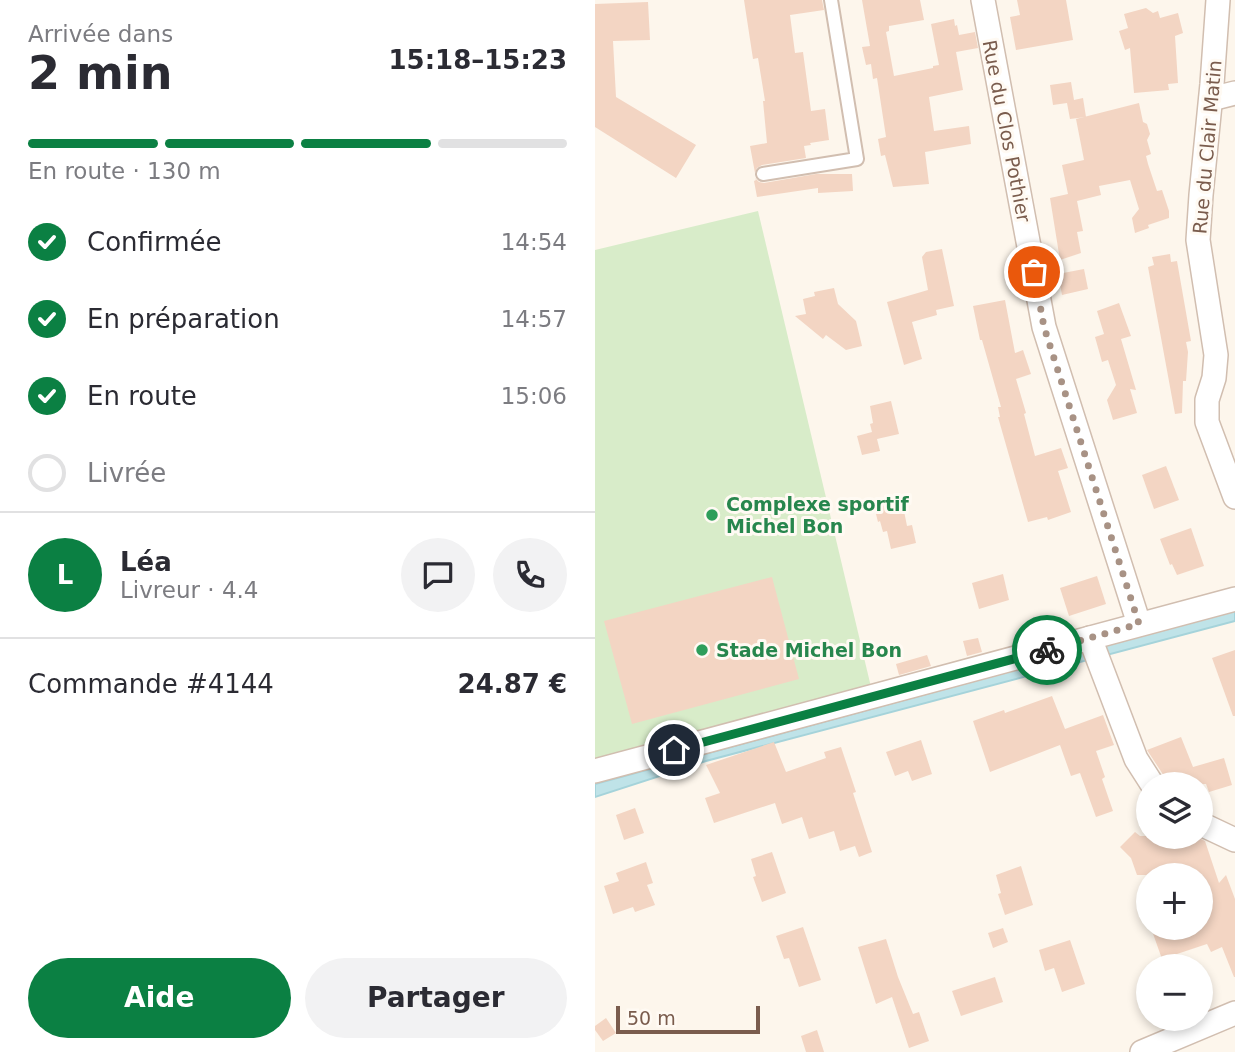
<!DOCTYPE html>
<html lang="fr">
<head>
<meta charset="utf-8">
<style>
  :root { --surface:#fff; --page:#f2f2f3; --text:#2b2b33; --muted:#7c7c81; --line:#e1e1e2; --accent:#0b8043 }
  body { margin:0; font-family:"DejaVu Sans",sans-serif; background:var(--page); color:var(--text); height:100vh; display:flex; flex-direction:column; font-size:26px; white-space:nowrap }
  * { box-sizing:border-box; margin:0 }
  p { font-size:23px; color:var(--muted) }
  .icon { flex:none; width:38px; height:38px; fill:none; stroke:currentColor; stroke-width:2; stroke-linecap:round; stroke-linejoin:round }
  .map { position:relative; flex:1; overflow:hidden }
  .drawer { display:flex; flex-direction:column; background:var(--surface); width:595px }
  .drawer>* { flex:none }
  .controls { position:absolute; left:541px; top:772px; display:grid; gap:14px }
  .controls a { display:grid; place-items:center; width:77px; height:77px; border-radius:50%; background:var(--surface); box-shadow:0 4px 10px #0003; font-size:35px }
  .scale { position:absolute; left:21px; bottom:18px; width:144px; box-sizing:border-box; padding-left:7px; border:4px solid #7a5c4d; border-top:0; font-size:19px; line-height:24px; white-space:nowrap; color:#7a5c4d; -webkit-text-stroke:5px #fffaf3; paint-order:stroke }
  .pin { position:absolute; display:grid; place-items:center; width:60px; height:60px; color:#fff; margin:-30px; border:4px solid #fff; border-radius:50%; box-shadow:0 2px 7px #0007 }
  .courier { position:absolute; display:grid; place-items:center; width:70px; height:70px; margin:-35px; border:5px solid #0b8043; border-radius:50%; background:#fff; color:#222; box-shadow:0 2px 9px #0007 }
  .summary em { font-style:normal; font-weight:600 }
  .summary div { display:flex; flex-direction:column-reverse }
  .summary { display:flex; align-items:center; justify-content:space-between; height:119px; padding:0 28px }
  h1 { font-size:46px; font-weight:600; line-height:52px }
  .bar { display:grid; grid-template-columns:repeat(4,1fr); gap:10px 7px; align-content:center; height:84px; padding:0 28px }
  .bar i { height:9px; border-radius:5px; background:var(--line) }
  .bar .active { background:var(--accent) }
  .bar p { grid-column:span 4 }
  .line { display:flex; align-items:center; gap:18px; padding:0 28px; border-top:2px solid var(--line) }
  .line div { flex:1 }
  .round { display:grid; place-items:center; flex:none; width:74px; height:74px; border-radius:37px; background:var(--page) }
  ol { padding:0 28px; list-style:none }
  li { display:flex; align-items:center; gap:21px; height:77px }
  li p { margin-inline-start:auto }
  li .icon { padding:7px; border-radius:50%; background:var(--accent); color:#fff; stroke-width:4 }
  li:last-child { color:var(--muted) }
  li i { width:38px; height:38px; border:4px solid var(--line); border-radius:50% }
  .cta { display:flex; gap:14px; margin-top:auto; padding:14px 28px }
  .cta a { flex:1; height:80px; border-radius:42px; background:var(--accent); color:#fff; font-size:28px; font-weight:600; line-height:80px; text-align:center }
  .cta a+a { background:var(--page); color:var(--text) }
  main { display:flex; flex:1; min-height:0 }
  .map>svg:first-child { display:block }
  .green { fill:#d8ecc9 }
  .water { fill:#bfe3e8; stroke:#a5d3da; stroke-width:2 }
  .building { fill:#f3d5c3 }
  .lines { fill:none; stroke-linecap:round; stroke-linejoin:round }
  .service-casing { stroke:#d1beb0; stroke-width:16 }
  .minor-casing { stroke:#d1beb0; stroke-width:26 }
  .service { stroke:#fff; stroke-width:12 }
  .minor { stroke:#fff; stroke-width:23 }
  .done { stroke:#a89285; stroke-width:7; stroke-dasharray:0 12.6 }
  .route { stroke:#0b8043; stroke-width:9 }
  .leisure-dot { fill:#2e9e5b; stroke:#fffaf3; stroke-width:2.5 }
  .labels { text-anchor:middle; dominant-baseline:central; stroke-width:6; stroke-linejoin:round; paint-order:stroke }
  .street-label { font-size:19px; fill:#7a5c4d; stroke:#fffaf3 }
  .leisure-label { font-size:19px; font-weight:bold; fill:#27864d; stroke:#fffaf3; text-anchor:start }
</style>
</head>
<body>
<main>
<section class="drawer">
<div class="summary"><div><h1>2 min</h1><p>Arrivée dans</p></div><em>15:18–15:23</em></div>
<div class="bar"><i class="active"></i><i class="active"></i><i class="active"></i><i></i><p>En route · 130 m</p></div>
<ol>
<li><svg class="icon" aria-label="check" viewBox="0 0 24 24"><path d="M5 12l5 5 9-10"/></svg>Confirmée<p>14:54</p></li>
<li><svg class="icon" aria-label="check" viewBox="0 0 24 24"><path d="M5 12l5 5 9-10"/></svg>En préparation<p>14:57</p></li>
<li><svg class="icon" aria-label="check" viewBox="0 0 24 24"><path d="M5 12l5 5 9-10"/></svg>En route<p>15:06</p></li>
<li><i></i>Livrée</li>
</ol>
<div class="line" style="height:126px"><b class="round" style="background:var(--accent);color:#fff">L</b><div><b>Léa</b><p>Livreur · 4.4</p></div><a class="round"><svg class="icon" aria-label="chat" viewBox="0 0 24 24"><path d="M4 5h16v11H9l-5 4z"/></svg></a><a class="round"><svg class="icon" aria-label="phone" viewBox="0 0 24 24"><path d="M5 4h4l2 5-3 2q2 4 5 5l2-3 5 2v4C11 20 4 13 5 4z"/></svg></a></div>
<div class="line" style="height:91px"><div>Commande #4144</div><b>24.87 €</b></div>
<div class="cta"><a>Aide</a><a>Partager</a></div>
</section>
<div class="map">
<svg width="640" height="1052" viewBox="0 0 640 1052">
  <rect width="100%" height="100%" fill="#fdf6ec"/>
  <!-- green -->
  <path class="green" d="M163,211L276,687L0,759V250Z"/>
  <!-- water -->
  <path class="water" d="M640,610V621L111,761L0,797V784Z"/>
  <!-- building -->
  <g class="building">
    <path d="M149,0H227L229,10L195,15L200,53L208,52L216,111L230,109L234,140L215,143L216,145L209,146L211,158L167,165L162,168L160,173L155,146L172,143L168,101H170L163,58L158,59Z"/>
    <path d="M267,0H325L329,20L294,26V31L291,32L299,76L338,68V66L344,65L336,24L359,19L360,26L362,25L364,35L380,32L383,48L361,52L368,90L334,97L339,131L374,126L376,144L330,152L334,184L298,187L290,155L286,156L283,139L291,137L282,78L278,79L276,64L271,65L267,47L275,46Z"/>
    <path d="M422,0H471L478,40L421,50L415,17L425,15Z"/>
    <path d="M53,2L55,40L18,41L21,97L101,145L81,178L0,127V4Z"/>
    <path d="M551,8L558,13L563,11L565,18L583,13L588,33L580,36L583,83L573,84L574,90L539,93L535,48L530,50L524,31L533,28L529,14Z"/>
    <path d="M476,82L479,100L488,98L491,117L475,119L472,103L458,105L455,85Z"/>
    <path d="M544,103L548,122L552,124L555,134L552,140L556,154L551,156L553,164L562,191L567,190L574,211V218L553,225L554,228L540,233L537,218L544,209L535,180L504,186L506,195L482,201L488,231L482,232L486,253L465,260L455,198L473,194L467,165L489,160L481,119Z"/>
    <path d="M221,174H257L258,191L223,193V188L162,197L159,181L161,180L160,178L164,182L169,183Z"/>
    <path d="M347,249L359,306L341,310L342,315L317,322L327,359L309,365L292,302L333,290L327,257L331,252Z"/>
    <path d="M575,254L576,262L582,261L596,341L591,342L593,352L591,381H588L587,413L580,414L553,267L559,265L557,257Z"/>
    <path d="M489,269L493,289L467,295L463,274Z"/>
    <path d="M239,288L243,304L261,321L267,346L251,350L231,335L228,339L200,316L211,314L208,299L220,296L219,292Z"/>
    <path d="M410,300L420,353L428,350L436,374L421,379L431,413L429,414L440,456L466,448L473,468L463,471L476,512L453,520L452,517L433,522L403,417H405L403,407H406L387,340H385L378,306Z"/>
    <path d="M524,303L536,336L526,339L541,390L535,389L542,413L518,420L512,400L521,385L513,360L507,362L500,337L509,334L502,311Z"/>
    <path d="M296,401L304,434L282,439L285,451L267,455L262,436L277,432L275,424L278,423L275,406Z"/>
    <path d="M571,466L584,500L559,509L547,475Z"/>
    <path d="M306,496L312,526L317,525L321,543L296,549L292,531L288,532L285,521L283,522L278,502Z"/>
    <path d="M596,528L609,566L582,575L577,564L575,565L565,539Z"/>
    <path d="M408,574L414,600L384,609L377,583Z"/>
    <path d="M502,576L511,604L474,616L465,588Z"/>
    <path d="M177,577L204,679L37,724L9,621Z"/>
    <path d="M383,638L387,652L372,656L368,641Z"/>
    <path d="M640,650V716H638L617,658Z"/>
    <path d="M332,655L336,666L304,675L301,664Z"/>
    <path d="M457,696L470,729L508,715L519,745L501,751L510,777L507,779L518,811L501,817L485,773L476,776L465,745L395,772L378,721L409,710L410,713Z"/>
    <path d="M586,737L598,767L629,758L637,785L614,792L611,784H571L569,776L552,750Z"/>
    <path d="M326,740L337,774L317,781L313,771L300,776L291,752Z"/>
    <path d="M179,742L191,772L231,758L229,752L246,747L261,792L258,793L277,852L264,857L260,846L245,851L239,831L214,839L207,817L187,824L180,803L119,823L110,798L125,793L111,765Z"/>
    <path d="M40,808L49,833L29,840L21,815Z"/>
    <path d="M540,832L545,836H600L610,841L624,883L631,875L640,899V977H639L627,947L616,952L612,944L567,959L556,928H606V875H542L536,858L525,847Z"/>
    <path d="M177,852L191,893L167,902L158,877L161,876L156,859Z"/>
    <path d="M51,862L58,883L52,885L60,905L40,912L38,907L18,914L9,886L24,881L21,873Z"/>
    <path d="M426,866L438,905L410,915L403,894L406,893L401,875Z"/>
    <path d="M208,927L226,980L204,987L194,958L189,959L181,936Z"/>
    <path d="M408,928L413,942L398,948L393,933Z"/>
    <path d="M291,939L303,977L318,1014L324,1012L334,1041L314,1048L297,997L281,1004L263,947Z"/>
    <path d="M475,940L490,984L467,992L459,968L450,971L444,950Z"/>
    <path d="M400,977L408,1002L366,1016L357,991Z"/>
    <path d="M11,1018L21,1033L8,1041L0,1030V1026Z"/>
    <path d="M222,1030L229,1052H211L206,1036Z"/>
  </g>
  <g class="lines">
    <!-- service casing -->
    <g class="service-casing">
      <path id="service" d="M168,174L262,159L236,0"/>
    </g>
    <!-- minor casing -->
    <g class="minor-casing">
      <g id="minor">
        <path d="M388,0L449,327L544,624"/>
        <path d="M623,0L617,84L606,195L603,240L621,355L619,378L612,400V422L640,497"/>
        <path d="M616,99L640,93"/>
        <path d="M495,638L541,759L557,784"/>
        <path d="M0,771L640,599"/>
        <path d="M606,824L640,840"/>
        <path d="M547,1052L640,1013"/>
      </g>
    </g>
    <!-- service -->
    <use href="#service" class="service"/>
    <!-- minor -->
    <use href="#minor" class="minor"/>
  </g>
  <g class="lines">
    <!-- done -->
    <path class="done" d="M439,272L449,327L544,624L452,650"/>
    <!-- route -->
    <path class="route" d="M79,750L452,650"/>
  </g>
  <!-- markers -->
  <g class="leisure-dot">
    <circle cx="117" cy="515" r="7"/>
    <circle cx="107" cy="650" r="7"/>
  </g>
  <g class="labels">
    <!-- street labels -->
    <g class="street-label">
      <text transform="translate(412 131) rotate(79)">Rue du Clos Pothier</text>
      <text transform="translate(612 147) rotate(-85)">Rue du Clair Matin</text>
    </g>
    <!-- leisure labels -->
    <g class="leisure-label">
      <text x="131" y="504">Complexe sportif<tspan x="131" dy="22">Michel Bon</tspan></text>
      <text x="121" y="650">Stade Michel Bon</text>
    </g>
  </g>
</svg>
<div class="controls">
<a><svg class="icon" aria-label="layers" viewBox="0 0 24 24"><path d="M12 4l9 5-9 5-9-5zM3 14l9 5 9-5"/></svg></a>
<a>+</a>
<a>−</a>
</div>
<div class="scale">50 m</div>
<div class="pin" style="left:439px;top:272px;background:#ea580c"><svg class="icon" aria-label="bag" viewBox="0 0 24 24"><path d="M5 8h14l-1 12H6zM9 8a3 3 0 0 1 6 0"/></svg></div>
<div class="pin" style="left:79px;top:750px;background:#1f2937"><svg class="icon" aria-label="home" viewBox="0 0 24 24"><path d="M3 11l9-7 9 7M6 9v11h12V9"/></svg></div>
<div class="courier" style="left:452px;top:650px"><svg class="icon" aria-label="bike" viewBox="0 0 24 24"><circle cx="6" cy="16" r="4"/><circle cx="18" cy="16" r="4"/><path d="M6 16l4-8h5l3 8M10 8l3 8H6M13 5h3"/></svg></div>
</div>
</main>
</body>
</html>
